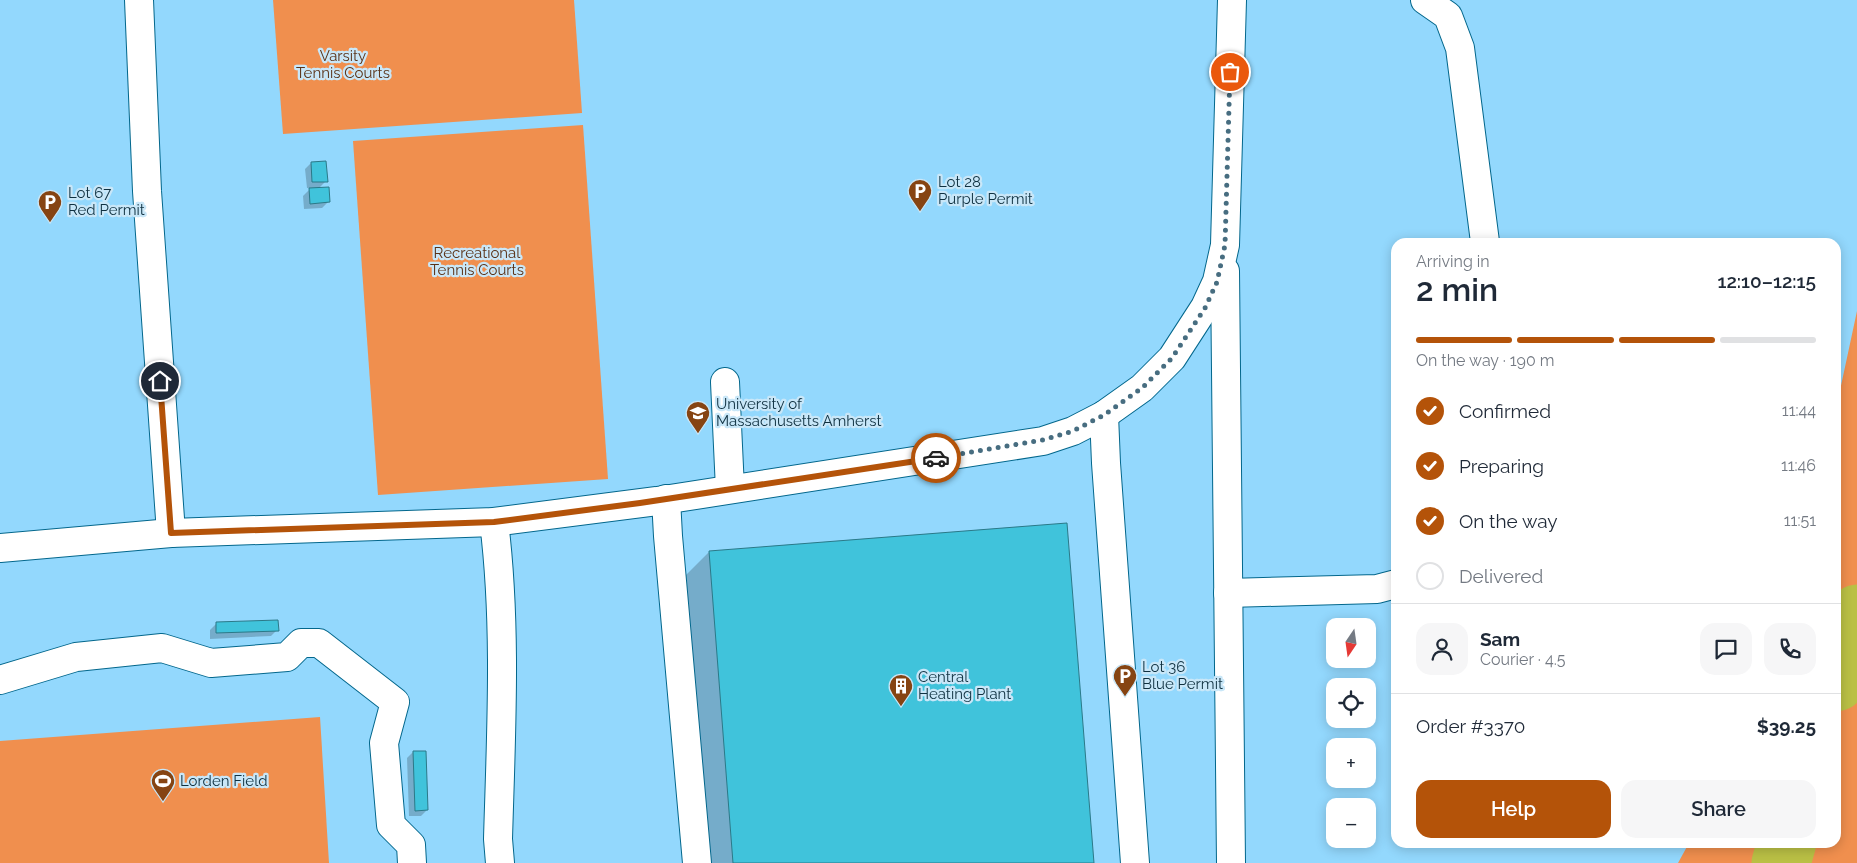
<!DOCTYPE html>
<html lang="en">
<head>
<meta charset="utf-8">
<style>
  :root { --surface:#fff; --page:#f6f6f7; --text:#1f2937; --muted:#747a83; --line:#e0e1e3; --accent:#b45309 }
  body { margin:0; font-family:Raleway,sans-serif; background:var(--page); color:var(--text); height:100vh; display:flex; flex-direction:column; font-size:19px; white-space:nowrap }
  * { box-sizing:border-box; margin:0 }
  p { font-size:16px; color:var(--muted) }
  .icon { flex:none; width:28px; height:28px; fill:none; stroke:currentColor; stroke-width:2; stroke-linecap:round; stroke-linejoin:round }
  .map { position:relative; flex:1; overflow:hidden }
  .drawer { position:absolute; left:1391px; top:238px; width:450px; height:610px; display:flex; flex-direction:column; background:var(--surface); border-radius:15px; box-shadow:0 2px 12px #0003 }
  .drawer>* { flex:none }
  .needle { width:32px; rotate:193deg }
  .controls { position:absolute; left:1326px; top:618px; display:grid; gap:10px }
  .controls a { display:grid; place-items:center; width:50px; height:50px; border-radius:10px; background:var(--surface); box-shadow:0 2px 12px #0003; font-size:25px }
  .pin { position:absolute; display:grid; place-items:center; width:42px; height:42px; color:#fff; margin:-21px; border:2px solid #fff; border-radius:50%; box-shadow:0 1px 5px #0007 }
  .courier { position:absolute; display:grid; place-items:center; width:50px; height:50px; margin:-25px; border:4px solid #b45309; border-radius:50%; background:#fff; color:#222; box-shadow:0 1px 6px #0007 }
  .overview em { font-style:normal; font-weight:600 }
  .overview div { display:flex; flex-direction:column-reverse }
  .overview { display:flex; align-items:center; justify-content:space-between; height:85px; padding:0 25px }
  h1 { font-size:32px; font-weight:600; line-height:38px }
  .bar { display:grid; grid-template-columns:repeat(4,1fr); gap:8px 5px; align-content:center; height:60px; padding:0 25px }
  .bar i { height:6px; border-radius:4px; background:var(--line) }
  .bar .on { background:var(--accent) }
  .bar p { grid-column:span 4 }
  .line { display:flex; align-items:center; gap:12px; padding:0 25px; border-top:1px solid var(--line) }
  .line div { flex:1 }
  .round { display:grid; place-items:center; flex:none; width:52px; height:52px; border-radius:15px; background:var(--page) }
  ol { padding:0 25px; list-style:none }
  li { display:flex; align-items:center; gap:15px; height:55px }
  li p { margin-inline-start:auto }
  li .icon { padding:5px; border-radius:50%; background:var(--accent); color:#fff; stroke-width:4 }
  li:last-child { color:var(--muted) }
  li i { width:28px; height:28px; border:2px solid var(--line); border-radius:50% }
  .action { display:flex; gap:10px; margin-top:auto; padding:10px 25px }
  .action a { flex:1; height:58px; border-radius:15px; background:var(--accent); color:#fff; font-size:20px; font-weight:600; line-height:58px; text-align:center }
  .action a+a { background:var(--page); color:var(--text) }
  .map>svg:first-child { display:block }
  .built { fill:#93d8fd; fill-rule:evenodd }
  .green { fill:#f08f4e }
  .shadow { fill:#0003 }
  .lines { fill:none; stroke-linecap:round; stroke-linejoin:round }
  .river { stroke:#bac045; stroke-width:59 }
  .building { fill:#40c3db; stroke:#2b7988 }
  .minor-casing { stroke:#03678c; stroke-width:30 }
  .minor { stroke:#fff; stroke-width:28 }
  .done { stroke:#476d80; stroke-width:5; stroke-dasharray:0 9 }
  .route { stroke:#b45309; stroke-width:6 }
  .labels { text-anchor:middle; dominant-baseline:central; stroke-width:4.5; stroke-linejoin:round; paint-order:stroke }
  .park-label { font-size:15px; fill:#5a3217; stroke:#c9e7f8 }
  .poi-label { font-size:15px; fill:#0f3141; stroke:#c9e7f8; text-anchor:start }
</style>
</head>
<body>
<div class="map">
<svg width="1857" height="863" viewBox="0 0 1857 863">
  <rect width="100%" height="100%" fill="#afdcf5"/>
  <!-- built -->
  <path class="built" d="M0,0H1857V863H0ZM1396,242H1836V842H1396ZM1335,626H1368V659H1335ZM1335,686H1368V719H1335ZM1335,746H1368V779H1335ZM1335,806H1368V839H1335Z"/>
  <!-- green -->
  <g class="green">
    <path d="M273,0H574L582,113L283,134Z"/>
    <path d="M583,125L608,479L378,495L353,141Z"/>
    <path d="M1857,311V863H1678L1689,843L1836,842V409Z"/>
    <path d="M320,717L329,863H0V741Z"/>
  </g>
  <!-- shadow -->
  <g class="shadow">
    <path d="M311,163L326,181L318,189L328,202L322,208L304,209L303,196L311,188H307L305,169Z"/>
    <path d="M709,552L1093,863H709L686,575Z"/>
    <path d="M216,624L277,630L271,636L210,639V630Z"/>
    <path d="M413,752L427,810L421,816H409L407,758Z"/>
  </g>
  <g class="lines">
    <!-- river -->
    <g class="river">
      <path d="M1836,682L1857,614"/>
      <path d="M1781,863L1787,842"/>
    </g>
  </g>
  <!-- building -->
  <g class="building">
    <path d="M326,161L328,182H312L311,162Z"/>
    <path d="M329,187L330,202L310,204L309,188Z"/>
    <path d="M1067,523L1094,863H733L709,551Z"/>
    <path d="M278,620L279,631L216,633V622Z"/>
    <path d="M413,751H426L428,810L415,811Z"/>
  </g>
  <g class="lines">
    <!-- minor casing -->
    <g class="minor-casing">
      <g id="minor">
        <path d="M139,0L147,191L171,533"/>
        <path d="M1425,0L1448,16L1460,48L1485,242"/>
        <path d="M1225,271L1231,863"/>
        <path d="M725,382L730,489"/>
        <path d="M1104,415L1106,463L1135,863"/>
        <path d="M666,499L668,536L697,863"/>
        <path d="M494,522C507,627 501,734 498,839L500,863"/>
        <path d="M0,548L171,533L494,522L657,501L1043,441L1073,431L1104,415L1142,388L1172,358L1205,307L1217,281L1225,245L1232,0"/>
        <path d="M1228,593L1377,589L1396,584"/>
        <path d="M0,680L76,657L162,648L211,663L287,657L301,643H319L395,702L384,743L391,825L411,845L412,863"/>
      </g>
    </g>
    <!-- minor -->
    <use href="#minor" class="minor"/>
  </g>
  <g class="lines">
    <!-- done -->
    <path class="done" d="M936,458L1043,440L1073,431L1104,415L1142,388L1172,358L1205,308L1217,282L1225,245L1230,72"/>
    <!-- route -->
    <path class="route" d="M160,381L171,533L494,522L640,503L936,458"/>
  </g>
  <!-- icons -->
  <defs>
    <g id="parking-pin" transform="scale(1.25)"><path d="M0 17L-7.5 6A9.5 9.5 0 1 1 7.5 6Z" fill="#864412" stroke="#c9e7f8"/><path d="M-3.5-5.5H1a3.5 3.5 0 0 1 0 7H-1V5.5H-3.5ZM-1-3.4V-.6H.8a1.4 1.4 0 0 0 0-2.8Z" fill="#fff"/></g>
    <g id="university-pin" transform="scale(1.25)"><path d="M0 17L-7.5 6A9.5 9.5 0 1 1 7.5 6Z" fill="#864412" stroke="#c9e7f8"/><path d="M0-5L7-2L0 1L-7-2ZM-4 1L0 2.5L4 1V4Q0 6-4 4Z" fill="#fff"/></g>
    <g id="building-pin" transform="scale(1.25)"><path d="M0 17L-7.5 6A9.5 9.5 0 1 1 7.5 6Z" fill="#864412" stroke="#c9e7f8"/><path d="M-4-6H4V6H1V3H-1V6H-4ZM-2.5-4.3h1.7v1.8h-1.7ZM.8-4.3h1.7v1.8H.8ZM-2.5-1h1.7V.8h-1.7ZM.8-1h1.7V.8H.8Z" fill="#fff"/></g>
    <g id="stadium-pin" transform="scale(1.25)"><path d="M0 17L-7.5 6A9.5 9.5 0 1 1 7.5 6Z" fill="#864412" stroke="#c9e7f8"/><path d="M0-5a6.5 5 0 1 0 0 10a6.5 5 0 1 0 0-10ZM-3.5-1.8h7v3.6h-7Z" fill="#fff"/></g>
  </defs>
  <g fill-rule="evenodd">
    <use href="#parking-pin" x="920" y="191"/>
    <use href="#parking-pin" x="50" y="202"/>
    <use href="#university-pin" x="698" y="413"/>
    <use href="#parking-pin" x="1125" y="676"/>
    <use href="#building-pin" x="901" y="686"/>
    <use href="#stadium-pin" x="163" y="781"/>
  </g>
  <g class="labels">
    <!-- park labels -->
    <g class="park-label">
      <text x="343" y="56">Varsity<tspan x="343" dy="17">Tennis Courts</tspan></text>
      <text x="477" y="253">Recreational<tspan x="477" dy="17">Tennis Courts</tspan></text>
    </g>
    <!-- poi labels -->
    <g class="poi-label">
      <text x="938" y="182">Lot 28<tspan x="938" dy="17">Purple Permit</tspan></text>
      <text x="68" y="193">Lot 67<tspan x="68" dy="17">Red Permit</tspan></text>
      <text x="716" y="404">University of<tspan x="716" dy="17">Massachusetts Amherst</tspan></text>
      <text x="1142" y="667">Lot 36<tspan x="1142" dy="17">Blue Permit</tspan></text>
      <text x="918" y="677">Central<tspan x="918" dy="17">Heating Plant</tspan></text>
      <text x="180" y="781">Lorden Field</text>
    </g>
  </g>
</svg>
<div class="controls">
<a><svg class="needle" viewBox="-14 -14 28 28"><path d="M0-13l5 13h-10z" fill="#e53935"/><path d="M0 13l5-13h-10z" fill="#747a83"/></svg></a>
<a><svg class="icon" aria-label="locate" viewBox="0 0 24 24"><circle cx="12" cy="12" r="6"/><path d="M12 2v4M12 18v4M2 12h4M18 12h4"/></svg></a>
<a>+</a>
<a>−</a>
</div>
<div class="pin" style="left:1230px;top:72px;background:#ea580c"><svg class="icon" aria-label="bag" viewBox="0 0 24 24"><path d="M5 8h14l-1 12H6zM9 8a3 3 0 0 1 6 0"/></svg></div>
<div class="pin" style="left:160px;top:381px;background:#1f2937"><svg class="icon" aria-label="home" viewBox="0 0 24 24"><path d="M3 11l9-7 9 7M6 9v11h12V9"/></svg></div>
<div class="courier" style="left:936px;top:458px"><svg class="icon" aria-label="car" viewBox="0 0 24 24"><path d="M5 17H2v-5l4-1 3-4h7l3 4 3 1v5h-3M9 17h6M6 11h13"/><circle cx="7" cy="17" r="2"/><circle cx="17" cy="17" r="2"/></svg></div>
<section class="drawer">
<div class="overview"><div><h1>2 min</h1><p>Arriving in</p></div><em>12:10–12:15</em></div>
<div class="bar"><i class="on"></i><i class="on"></i><i class="on"></i><i></i><p>On the way · 190 m</p></div>
<ol>
<li><svg class="icon" aria-label="check" viewBox="0 0 24 24"><path d="M5 12l5 5 9-10"/></svg>Confirmed<p>11:44</p></li>
<li><svg class="icon" aria-label="check" viewBox="0 0 24 24"><path d="M5 12l5 5 9-10"/></svg>Preparing<p>11:46</p></li>
<li><svg class="icon" aria-label="check" viewBox="0 0 24 24"><path d="M5 12l5 5 9-10"/></svg>On the way<p>11:51</p></li>
<li><i></i>Delivered</li>
</ol>
<div class="line" style="height:90px"><a class="round"><svg class="icon" aria-label="person" viewBox="0 0 24 24"><circle cx="12" cy="8" r="4"/><path d="M4 21q1-7 8-7t8 7"/></svg></a><div><b>Sam</b><p>Courier · 4.5</p></div><a class="round"><svg class="icon" aria-label="chat" viewBox="0 0 24 24"><path d="M4 5h16v11H9l-5 4z"/></svg></a><a class="round"><svg class="icon" aria-label="phone" viewBox="0 0 24 24"><path d="M5 4h4l2 5-3 2q2 4 5 5l2-3 5 2v4C11 20 4 13 5 4z"/></svg></a></div>
<div class="line" style="height:65px"><div>Order #3370</div><b>$39.25</b></div>
<div class="action"><a>Help</a><a>Share</a></div>
</section>
</div>
</body>
</html>
